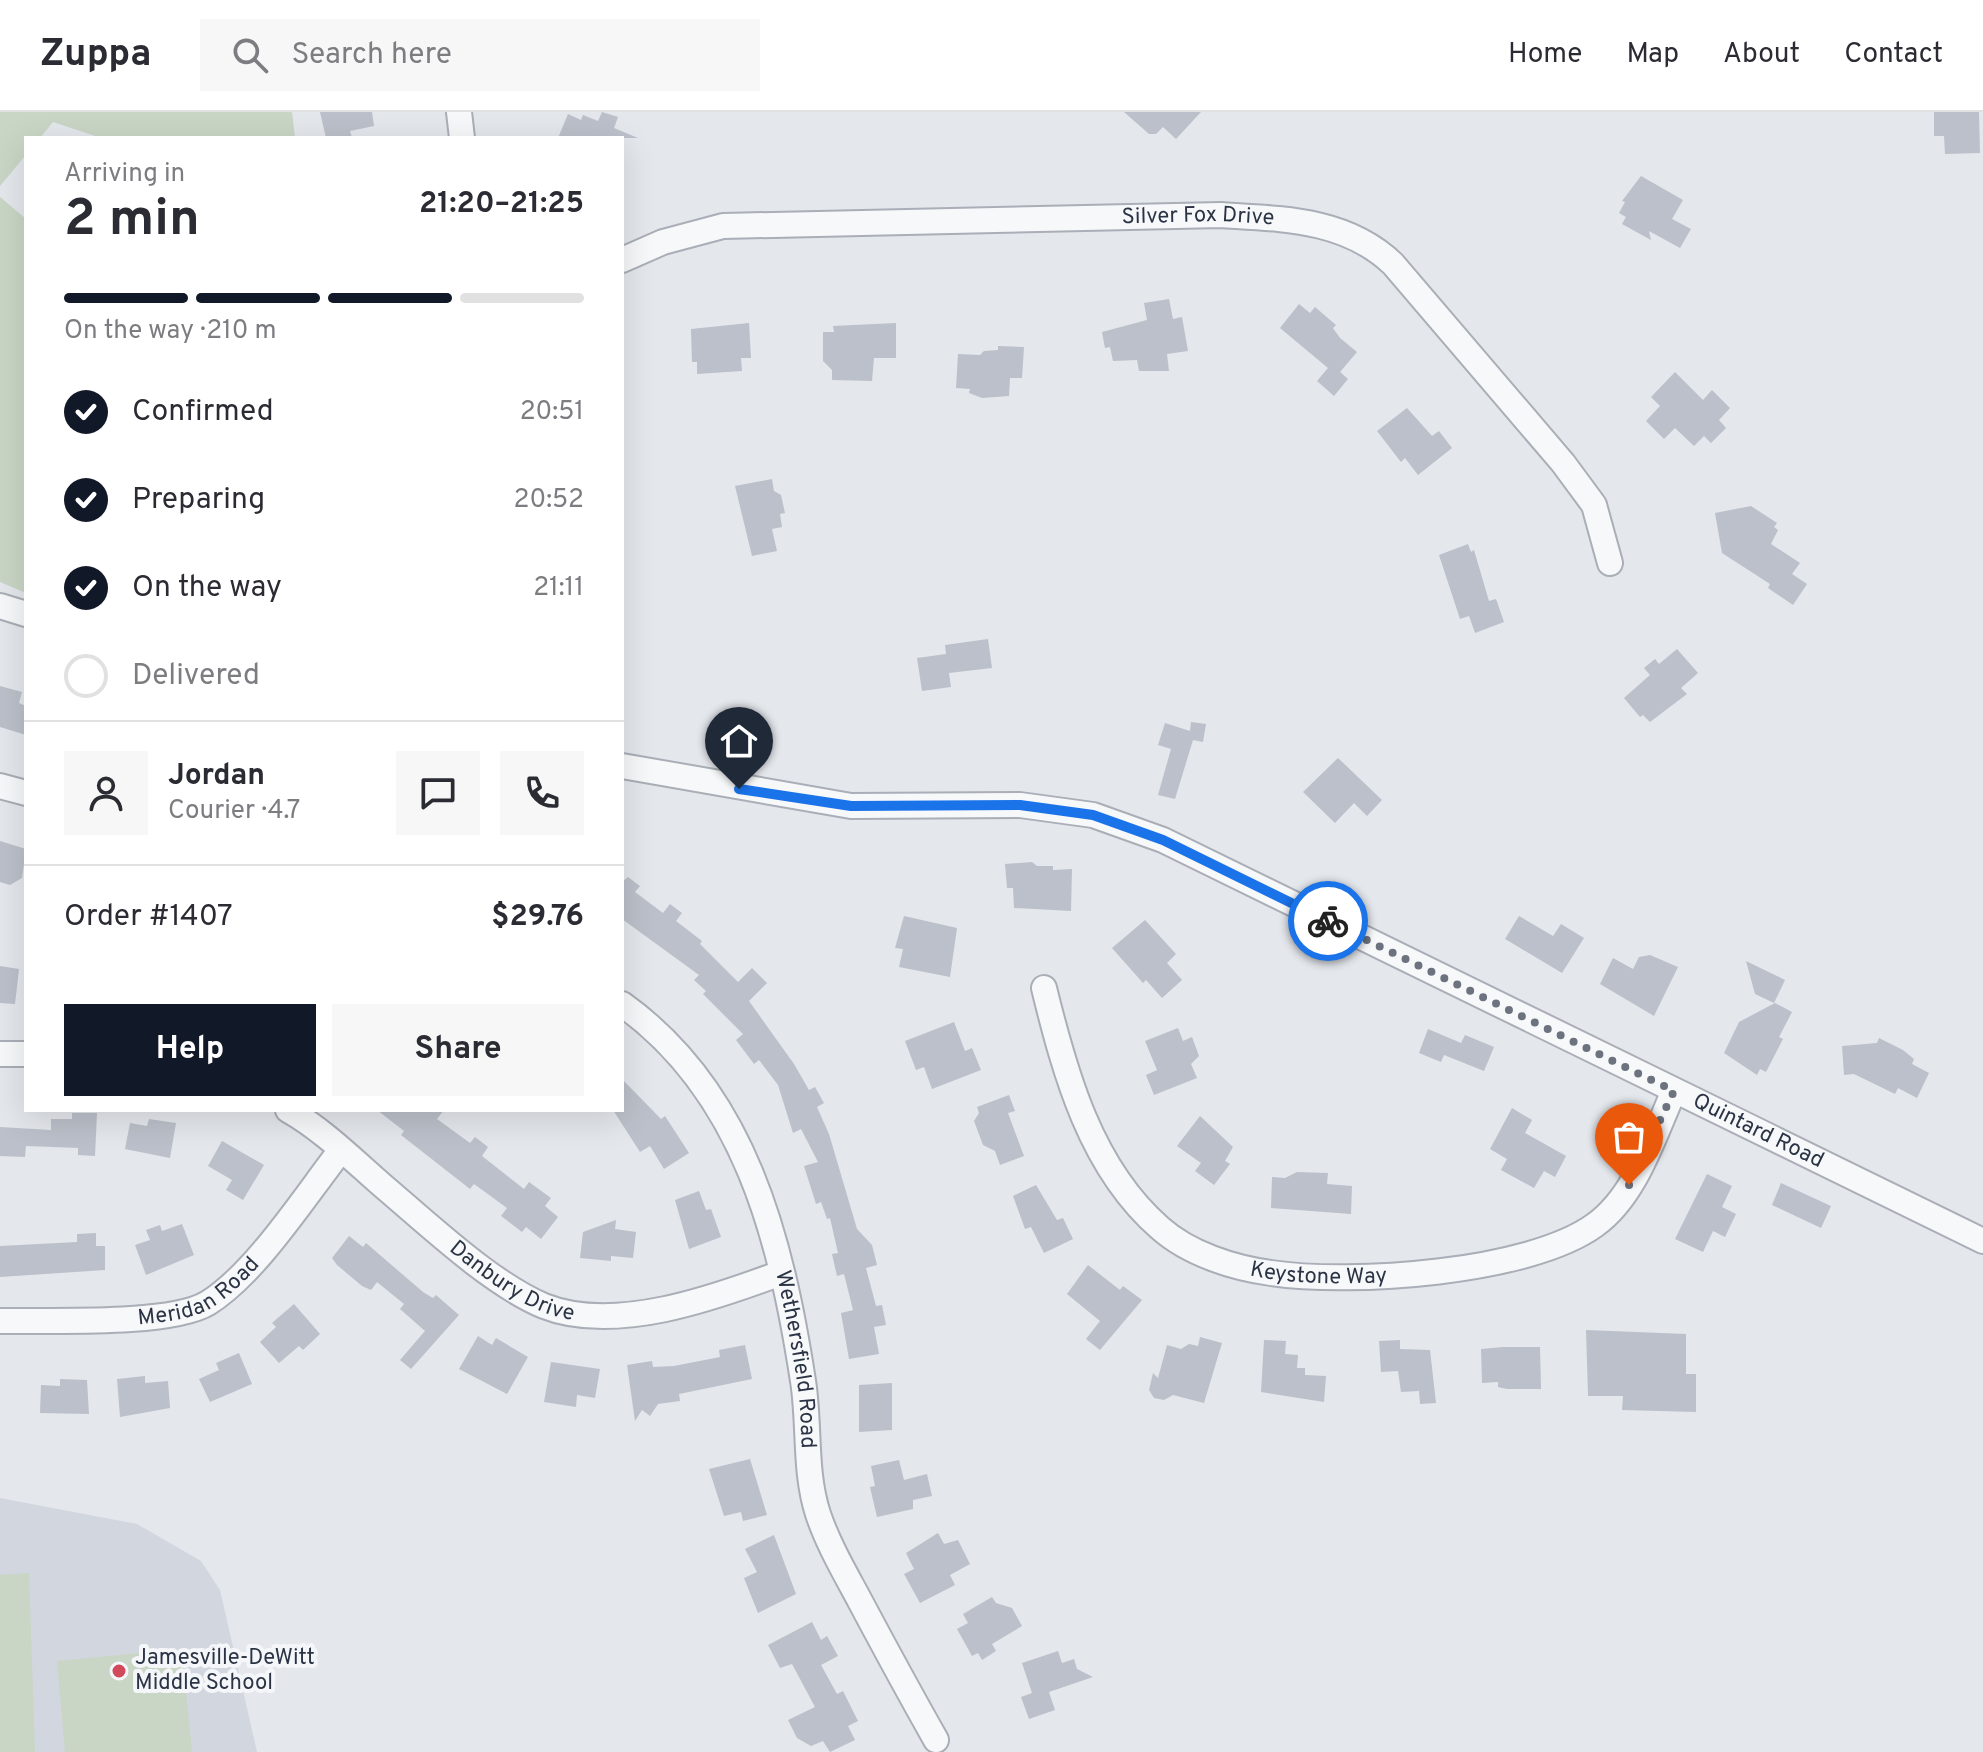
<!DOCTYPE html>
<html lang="en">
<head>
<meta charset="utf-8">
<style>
  :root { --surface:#fff; --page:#f7f7f7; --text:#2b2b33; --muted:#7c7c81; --line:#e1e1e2; --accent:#111827 }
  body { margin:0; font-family:Overpass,sans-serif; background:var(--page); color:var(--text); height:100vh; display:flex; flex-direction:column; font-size:30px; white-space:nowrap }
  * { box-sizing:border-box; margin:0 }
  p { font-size:26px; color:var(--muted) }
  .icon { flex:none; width:44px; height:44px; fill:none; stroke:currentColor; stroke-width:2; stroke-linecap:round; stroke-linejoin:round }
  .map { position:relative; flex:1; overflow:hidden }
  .details { position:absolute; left:24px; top:24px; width:600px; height:976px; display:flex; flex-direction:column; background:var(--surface); border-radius:0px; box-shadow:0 8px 32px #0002 }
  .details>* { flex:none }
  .pin { position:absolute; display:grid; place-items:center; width:68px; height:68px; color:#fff; margin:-82px -34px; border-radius:50% 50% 50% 0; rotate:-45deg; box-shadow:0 0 8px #0007 }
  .pin .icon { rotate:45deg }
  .courier { position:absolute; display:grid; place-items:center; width:80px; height:80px; margin:-40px; border:6px solid #1a73e8; border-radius:50%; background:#fff; color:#222; box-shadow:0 2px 10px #0007 }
  .overview em { font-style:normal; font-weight:700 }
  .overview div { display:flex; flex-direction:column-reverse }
  .overview { display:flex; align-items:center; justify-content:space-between; height:136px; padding:0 40px }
  h1 { font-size:52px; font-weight:700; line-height:60px }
  .bar { display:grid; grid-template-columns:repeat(4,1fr); gap:12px 8px; align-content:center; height:96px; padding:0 40px }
  .bar i { height:10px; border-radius:6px; background:var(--line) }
  .bar .selected { background:var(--accent) }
  .bar p { grid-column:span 4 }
  .line { display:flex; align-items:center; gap:20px; padding:0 40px; border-top:2px solid var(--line) }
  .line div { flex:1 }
  .round { display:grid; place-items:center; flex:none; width:84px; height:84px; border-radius:0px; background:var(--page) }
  ol { padding:0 40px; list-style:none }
  li { display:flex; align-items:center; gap:24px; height:88px }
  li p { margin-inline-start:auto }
  li .icon { padding:8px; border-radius:50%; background:var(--accent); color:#fff; stroke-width:4 }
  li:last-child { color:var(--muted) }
  li i { width:44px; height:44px; border:4px solid var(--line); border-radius:50% }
  .button { display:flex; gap:16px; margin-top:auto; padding:16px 40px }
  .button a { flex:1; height:92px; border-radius:0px; background:var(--accent); color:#fff; font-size:32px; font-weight:700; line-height:92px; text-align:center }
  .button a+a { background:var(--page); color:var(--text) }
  header { display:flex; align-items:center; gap:48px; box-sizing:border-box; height:112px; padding:0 40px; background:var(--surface); border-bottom:2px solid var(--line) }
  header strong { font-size:38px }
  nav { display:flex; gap:44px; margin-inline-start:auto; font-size:28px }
  .search { width:560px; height:72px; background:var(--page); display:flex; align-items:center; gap:20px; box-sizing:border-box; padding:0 28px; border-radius:0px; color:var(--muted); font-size:30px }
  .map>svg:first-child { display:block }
  .built { fill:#d2d6de }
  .green { fill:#c9d6c5 }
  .building { fill:#bbc0ca }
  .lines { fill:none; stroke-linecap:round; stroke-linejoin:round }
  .minor-casing { stroke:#a9aeb7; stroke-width:28 }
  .minor { stroke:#f7f8fa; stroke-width:24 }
  .done { stroke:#6c737f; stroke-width:8; stroke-dasharray:0 14.4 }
  .route { stroke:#1a73e8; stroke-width:10 }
  .poi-dot { fill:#d04a59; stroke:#f4f6f9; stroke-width:3 }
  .labels { text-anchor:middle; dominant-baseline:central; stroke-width:8; stroke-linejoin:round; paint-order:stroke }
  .street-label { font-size:22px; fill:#2b3445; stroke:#f4f6f9 }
  .poi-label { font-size:22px; fill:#2b3445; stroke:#f4f6f9; text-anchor:start }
</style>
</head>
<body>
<header>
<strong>Zuppa</strong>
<div class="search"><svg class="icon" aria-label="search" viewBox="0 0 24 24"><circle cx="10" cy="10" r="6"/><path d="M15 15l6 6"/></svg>Search here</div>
<nav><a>Home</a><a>Map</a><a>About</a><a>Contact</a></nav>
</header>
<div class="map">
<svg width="1983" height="1640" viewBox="0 0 1983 1640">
  <rect width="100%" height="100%" fill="#e4e7ec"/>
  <!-- built -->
  <path class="built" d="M0,1386L137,1412L201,1449L220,1478L257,1640H0Z"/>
  <!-- green -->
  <g class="green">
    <path d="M0,0H292L295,26H101L53,10L40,26H26V43L0,74Z"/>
    <path d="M0,85L26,107V481L0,470Z"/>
    <path d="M29,1461L35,1640H0V1463Z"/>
    <path d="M182,1537L192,1640H65L57,1549Z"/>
  </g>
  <!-- building -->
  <g class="building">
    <path d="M320,0H372L374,14L350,19L352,26H326Z"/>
    <path d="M602,0L618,5L614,16L638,26H558L568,2L581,8L583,3L598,9Z"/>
    <path d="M1124,0H1201L1176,27L1163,15L1156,22H1149Z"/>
    <path d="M1934,0H1979L1980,41L1945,42L1944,24H1934Z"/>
    <path d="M1641,64L1683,88L1672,107L1691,117L1680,136L1649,119L1651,128L1622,112L1626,105L1619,101L1625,90L1622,89Z"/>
    <path d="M1169,187L1173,207L1182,205L1188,239L1167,242L1169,259H1139L1137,248L1113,249L1110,235L1105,236L1102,220L1147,208L1144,191Z"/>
    <path d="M1299,192L1310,201L1315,195L1336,213L1333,216L1340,226L1357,240L1340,260L1348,267L1334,284L1317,269L1328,256L1280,216Z"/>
    <path d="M749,211L751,246H741L742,259L697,262V250H692L691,217Z"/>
    <path d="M896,211V246H874L872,269L832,268V258L823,249V220H834L833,214Z"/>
    <path d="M998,234L1024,235L1022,266H1010L1009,284L982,286L969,281L970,277L956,276L958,242L980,243L984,239L998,238Z"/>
    <path d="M1675,260L1703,288L1712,278L1730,296L1719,308L1726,316L1711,331L1704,324L1694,334L1675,316L1664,327L1646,309L1660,294L1651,285Z"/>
    <path d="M1407,296L1432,324L1439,319L1452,336L1418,363L1405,346L1401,350L1377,319Z"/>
    <path d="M772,367L774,379L781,383L785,401L780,402L782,415L772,417L777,439L752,444L735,374Z"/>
    <path d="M1751,394L1777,411L1774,415L1778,418L1771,432L1800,451L1792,462L1807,472L1793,493L1768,476L1770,472L1722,441L1715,401Z"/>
    <path d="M1468,432L1471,440L1474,438L1489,489L1496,487L1504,510L1475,521L1469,504L1460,507L1439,443Z"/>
    <path d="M988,527L992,556L949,561L951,575L922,579L917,546L946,542L945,533Z"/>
    <path d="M1677,537L1698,561L1681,576L1687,582L1650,610L1643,603L1640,605L1624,586L1650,563L1644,556L1655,547L1659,552Z"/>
    <path d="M0,574L22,580L19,591L26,594V623L0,615Z"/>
    <path d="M1191,610L1206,612L1203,630L1193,628L1175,687L1158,683L1171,637L1158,633L1165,611L1190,619Z"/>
    <path d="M1338,646L1382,688L1367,704L1354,691L1335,711L1303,680Z"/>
    <path d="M0,729L26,737L22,766L10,773L0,770Z"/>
    <path d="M1032,750L1037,754H1053V758L1072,757L1071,799L1014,796L1013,776H1007L1005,752Z"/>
    <path d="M628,765L640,774L635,780L663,801L670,792L682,801L676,809L702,829L700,832L738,870L752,856L767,871L749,889L794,952L809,978L815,975L824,991L817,995L829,1022L857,1117L872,1133L877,1153L866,1156L876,1194L882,1193L886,1213L874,1215L879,1242L849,1247L841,1201L853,1198L844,1162L837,1164L832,1142L838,1141L830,1106L827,1107L821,1090L816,1092L804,1054L818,1050L801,1017L793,1021L778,973L759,948L754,952L736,928L743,922L703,882L706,879L694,868L699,863L622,807V770Z"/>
    <path d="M904,804L957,816L950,865L899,855L903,837L895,836Z"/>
    <path d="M1519,804L1553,824L1561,812L1584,826L1562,861L1505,827Z"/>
    <path d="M1145,808L1176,842L1167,851L1182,868L1162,886L1146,868L1143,871L1112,836Z"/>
    <path d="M1650,843L1678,855L1654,904L1600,872L1613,846L1633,857L1639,845Z"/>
    <path d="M1746,849L1785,868L1774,891L1755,882Z"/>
    <path d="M0,854L19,857L15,892L0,891Z"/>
    <path d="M1775,891L1792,900L1779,925L1783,927L1766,960L1760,957L1757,963L1724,941L1739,910Z"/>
    <path d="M954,910L965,939L972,936L981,958L932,977L924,955L916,958L905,929Z"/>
    <path d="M1178,916L1183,929L1192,925L1199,944L1191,952L1197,966L1154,983L1146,963L1157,958L1145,929Z"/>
    <path d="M1428,917L1461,931L1465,923L1494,935L1484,959L1444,943L1441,950L1419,941Z"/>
    <path d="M1879,926L1903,938L1914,947L1912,952L1929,961L1917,986L1898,976L1895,982L1854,962L1844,963L1842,934L1877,931Z"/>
    <path d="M622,967L661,1007L665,1004L689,1041L664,1057L650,1034L640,1040L613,998H622Z"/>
    <path d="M1009,983L1015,999L1008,1001L1024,1044L1000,1053L995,1039L983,1033L974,1009L979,1001L977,995Z"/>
    <path d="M1512,996L1532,1008L1525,1021L1566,1044L1555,1065L1544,1059L1534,1076L1501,1058L1507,1047L1490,1037Z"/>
    <path d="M377,998H444L437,1007L470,1031L475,1025L488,1035L482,1044L524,1077L529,1070L551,1086L545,1094L558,1105L541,1127L526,1115L522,1120L501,1104L507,1096L474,1072L470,1077L401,1023L404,1019Z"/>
    <path d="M72,1001H97L95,1044L78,1043V1036L26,1034L25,1045L0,1044V1015L51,1018V1007H72Z"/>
    <path d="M1200,1004L1233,1035L1225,1049L1230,1052L1214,1073L1195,1059L1201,1051L1177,1034Z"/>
    <path d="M149,1007L176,1011L170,1046L125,1037L130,1011L147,1014Z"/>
    <path d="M222,1029L264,1053L243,1088L226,1078L232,1068L208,1054Z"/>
    <path d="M1297,1060L1328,1061L1327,1072L1352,1074L1351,1102L1271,1096L1272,1065L1285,1066Z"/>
    <path d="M1707,1062L1732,1074L1722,1095L1736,1102L1725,1125L1713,1119L1703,1140L1675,1127Z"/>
    <path d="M1781,1071L1831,1094L1821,1116L1772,1093Z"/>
    <path d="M1036,1073L1057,1108L1063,1106L1073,1127L1044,1141L1031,1115L1025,1117L1013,1084Z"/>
    <path d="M699,1079L706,1098L711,1097L721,1125L689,1137L675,1088Z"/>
    <path d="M616,1108L615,1117L636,1120L633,1146L611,1144V1149L580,1146L583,1120Z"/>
    <path d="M182,1112L194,1143L146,1163L135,1133L150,1128L146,1118L160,1113L162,1119Z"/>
    <path d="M96,1121V1134H105V1158L0,1165V1134L77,1130V1122Z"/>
    <path d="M349,1124L363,1135L366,1131L423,1180L433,1186L436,1183L459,1203L411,1257L400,1248L425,1219L400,1197L404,1192L377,1170L371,1178L362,1174L337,1153L332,1146Z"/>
    <path d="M1088,1153L1120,1178L1123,1174L1142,1188L1100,1238L1086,1227L1100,1209L1067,1182Z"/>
    <path d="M294,1192L320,1222L303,1238L299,1234L279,1251L260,1230L276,1215L272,1211Z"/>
    <path d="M1586,1218L1686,1222V1262H1696V1300L1622,1298L1623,1284H1588Z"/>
    <path d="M478,1224L492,1233L496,1226L528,1245L507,1282L459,1257Z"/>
    <path d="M1200,1225L1222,1231L1204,1291L1173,1283L1164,1288L1154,1286L1149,1278L1153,1261L1158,1266L1167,1233L1181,1237L1189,1232L1198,1234Z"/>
    <path d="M1264,1228L1286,1229L1285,1242L1298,1243L1297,1256H1305V1263L1326,1264L1324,1290L1261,1280Z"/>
    <path d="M1400,1228V1237L1430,1238L1436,1291L1420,1292L1419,1279L1401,1280L1398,1259L1381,1260L1379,1229Z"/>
    <path d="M745,1233L752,1267L679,1282L680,1289L658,1292L650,1304L642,1298L635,1309L627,1253L652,1249L653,1255L674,1254L720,1245L719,1238Z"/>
    <path d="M1503,1235H1540L1541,1277H1507L1498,1275V1270L1482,1271L1481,1237Z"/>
    <path d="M239,1241L252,1272L210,1290L199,1267L219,1258L216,1251Z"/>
    <path d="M551,1250L600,1257L595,1286L577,1283L576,1295L544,1290Z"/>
    <path d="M145,1264V1271L168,1269L170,1296L120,1305L117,1267Z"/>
    <path d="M60,1267L87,1268L89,1302L40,1301L41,1273L60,1274Z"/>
    <path d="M892,1271V1318L859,1320V1273Z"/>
    <path d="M750,1347L767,1403L743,1409L741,1400L724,1404L709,1357Z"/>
    <path d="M899,1348L904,1368L927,1362L932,1384L913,1388V1397L877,1405L870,1375L875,1374L871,1354Z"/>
    <path d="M938,1421L944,1432L958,1428L970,1452L950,1463L955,1473L920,1491L904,1462L914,1457L906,1441Z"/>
    <path d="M774,1423L796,1482L758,1501L744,1466L757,1460L745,1437Z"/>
    <path d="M992,1485L996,1491L1012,1496L1022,1514L992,1532L996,1539L982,1548L978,1541L972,1544L957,1517L968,1511L963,1502Z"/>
    <path d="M812,1510L821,1528L827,1524L838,1544L821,1553L837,1582L843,1579L858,1609L848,1614L855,1628L830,1640L823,1629L811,1634L797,1626L788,1608L815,1595L792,1552L780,1556L768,1533Z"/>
    <path d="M1058,1539L1062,1551L1074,1547L1077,1557L1093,1565L1049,1580L1055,1598L1029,1607L1021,1585L1032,1581L1022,1551Z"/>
  </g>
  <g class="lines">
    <!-- minor casing -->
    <g class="minor-casing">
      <g id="minor">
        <path d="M459,0L462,26"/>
        <path id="s1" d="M622,148L663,130L723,114L1221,103C1283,107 1346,107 1393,152L1563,351L1594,393L1610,451"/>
        <path d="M0,494L26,502"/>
        <path id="s2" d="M622,654L851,694L1020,693L1093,703L1163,728L1983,1129"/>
        <path d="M0,674L26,681"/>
        <path id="s3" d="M1044,876C1065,962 1091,1056 1160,1116C1189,1142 1234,1156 1271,1161C1351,1173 1529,1161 1595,1113C1636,1084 1654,1023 1674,979"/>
        <path id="s4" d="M622,892C745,980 781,1127 803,1269C810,1313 804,1359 818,1402C828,1432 845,1461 860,1489C885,1536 910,1582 936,1628"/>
        <path d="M0,942H26"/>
        <path id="s5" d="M288,998C322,1017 353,1048 383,1074C428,1112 491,1172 544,1194C614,1222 714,1186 781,1161"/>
        <path id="s6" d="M0,1209C48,1208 170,1214 208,1191C256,1161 305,1084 341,1038"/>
      </g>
    </g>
    <!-- minor -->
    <use href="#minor" class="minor"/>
  </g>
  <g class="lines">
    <!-- done -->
    <path class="done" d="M1328,809L1674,979L1629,1073"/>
    <!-- route -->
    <path class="route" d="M739,677L851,694L1020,693L1093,703L1163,728L1328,809"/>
  </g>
  <!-- markers -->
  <circle class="poi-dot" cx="119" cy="1559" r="8"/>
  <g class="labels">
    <!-- street labels -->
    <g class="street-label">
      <text stroke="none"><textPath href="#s1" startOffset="582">Silver Fox Drive</textPath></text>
      <text stroke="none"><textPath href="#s2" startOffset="1212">Quintard Road</textPath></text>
      <text stroke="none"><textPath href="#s3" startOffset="440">Keystone Way</textPath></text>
      <text stroke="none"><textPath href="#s5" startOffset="284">Danbury Drive</textPath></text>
      <text stroke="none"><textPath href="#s6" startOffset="206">Meridan Road</textPath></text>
      <text stroke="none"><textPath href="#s4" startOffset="408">Wethersfield Road</textPath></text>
    </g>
    <!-- poi labels -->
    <g class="poi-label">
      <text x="135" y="1546">Jamesville-DeWitt<tspan x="135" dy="25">Middle School</tspan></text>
    </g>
  </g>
</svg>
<div class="pin" style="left:1629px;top:1073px;background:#ea580c"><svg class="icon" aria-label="bag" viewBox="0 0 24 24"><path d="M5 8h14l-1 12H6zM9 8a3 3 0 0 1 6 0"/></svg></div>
<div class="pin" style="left:739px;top:677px;background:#1f2937"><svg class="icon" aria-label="home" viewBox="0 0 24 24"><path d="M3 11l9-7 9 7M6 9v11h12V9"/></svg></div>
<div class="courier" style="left:1328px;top:809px"><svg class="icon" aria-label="bike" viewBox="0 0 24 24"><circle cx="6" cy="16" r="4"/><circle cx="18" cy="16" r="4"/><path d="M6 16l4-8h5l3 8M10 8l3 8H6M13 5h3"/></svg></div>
<section class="details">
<div class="overview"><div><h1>2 min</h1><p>Arriving in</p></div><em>21:20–21:25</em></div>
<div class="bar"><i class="selected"></i><i class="selected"></i><i class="selected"></i><i></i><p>On the way · 210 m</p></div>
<ol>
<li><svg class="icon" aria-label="check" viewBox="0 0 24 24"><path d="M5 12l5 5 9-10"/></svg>Confirmed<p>20:51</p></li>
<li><svg class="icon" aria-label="check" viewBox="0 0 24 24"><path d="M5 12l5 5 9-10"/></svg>Preparing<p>20:52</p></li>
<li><svg class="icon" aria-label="check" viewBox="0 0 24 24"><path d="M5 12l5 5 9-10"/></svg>On the way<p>21:11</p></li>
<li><i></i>Delivered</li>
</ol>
<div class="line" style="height:144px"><a class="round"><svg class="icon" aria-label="person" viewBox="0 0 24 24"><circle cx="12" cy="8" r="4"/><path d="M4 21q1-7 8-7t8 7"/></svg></a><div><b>Jordan</b><p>Courier · 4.7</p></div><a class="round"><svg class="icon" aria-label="chat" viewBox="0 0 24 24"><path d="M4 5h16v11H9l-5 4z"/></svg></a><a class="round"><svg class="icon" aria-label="phone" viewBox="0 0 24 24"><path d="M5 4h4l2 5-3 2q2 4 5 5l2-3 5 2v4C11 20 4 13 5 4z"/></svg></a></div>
<div class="line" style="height:104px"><div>Order #1407</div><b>$29.76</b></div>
<div class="button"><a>Help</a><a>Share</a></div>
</section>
</div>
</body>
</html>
